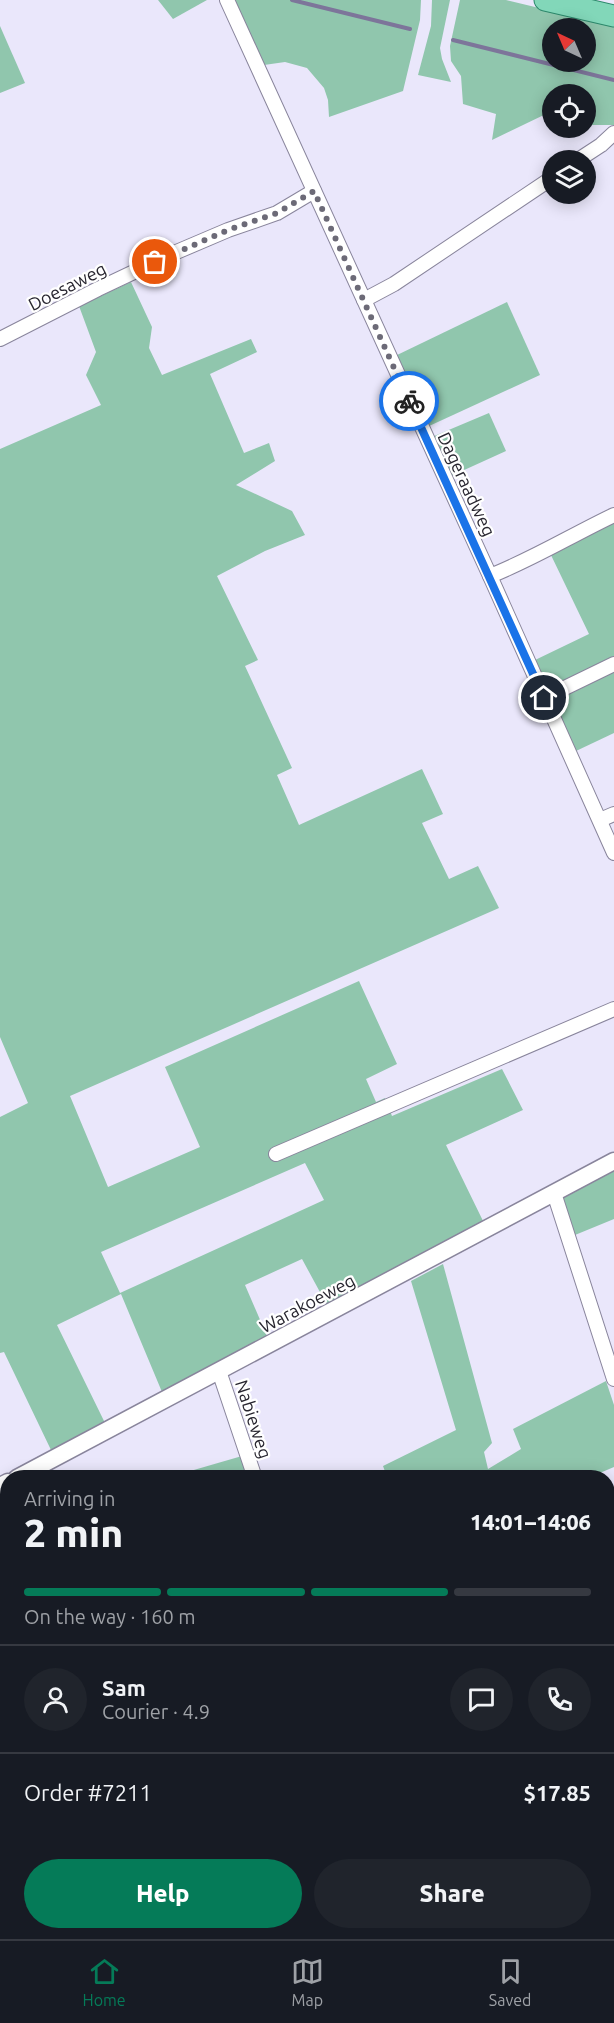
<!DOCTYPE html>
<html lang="en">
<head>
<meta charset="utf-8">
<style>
  :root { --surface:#171b24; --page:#20242c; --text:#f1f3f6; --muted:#9ea1a6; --line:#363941; --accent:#057b58 }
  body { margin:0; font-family:Ubuntu,sans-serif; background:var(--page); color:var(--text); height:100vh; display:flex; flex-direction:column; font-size:22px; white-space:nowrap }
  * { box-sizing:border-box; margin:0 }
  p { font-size:20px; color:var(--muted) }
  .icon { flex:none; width:33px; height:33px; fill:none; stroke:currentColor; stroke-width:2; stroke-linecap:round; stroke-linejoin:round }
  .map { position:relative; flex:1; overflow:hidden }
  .side { position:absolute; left:0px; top:1470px; width:615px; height:470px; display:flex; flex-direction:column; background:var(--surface); border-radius:24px 24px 0 0; box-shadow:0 3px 15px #0003 }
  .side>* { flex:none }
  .needle { width:39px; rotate:316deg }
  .fabs { position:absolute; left:542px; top:18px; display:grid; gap:12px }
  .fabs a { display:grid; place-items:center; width:54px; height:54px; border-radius:50%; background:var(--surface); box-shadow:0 3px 15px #0003; font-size:30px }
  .pin { position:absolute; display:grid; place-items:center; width:51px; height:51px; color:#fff; margin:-26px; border:3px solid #fff; border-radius:50%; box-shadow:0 2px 6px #0007 }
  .courier { position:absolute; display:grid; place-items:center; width:60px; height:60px; margin:-30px; border:4px solid #1a73e8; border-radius:50%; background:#fff; color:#222; box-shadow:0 2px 8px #0007 }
  .summary em { font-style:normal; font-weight:800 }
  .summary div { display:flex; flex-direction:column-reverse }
  .summary { display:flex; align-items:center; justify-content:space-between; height:102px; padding:0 24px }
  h1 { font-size:39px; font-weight:800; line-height:45px }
  .bar { display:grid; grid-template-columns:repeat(4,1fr); gap:9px 6px; align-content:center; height:72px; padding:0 24px }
  .bar i { height:8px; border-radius:4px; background:var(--line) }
  .bar .on { background:var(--accent) }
  .bar p { grid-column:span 4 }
  .line { display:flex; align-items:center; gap:15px; padding:0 24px; border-top:2px solid var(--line) }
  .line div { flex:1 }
  .round { display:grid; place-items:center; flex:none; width:63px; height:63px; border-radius:32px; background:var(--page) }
  .action { display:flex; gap:12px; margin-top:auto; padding:12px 24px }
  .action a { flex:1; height:69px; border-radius:36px; background:var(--accent); color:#fff; font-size:24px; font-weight:800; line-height:69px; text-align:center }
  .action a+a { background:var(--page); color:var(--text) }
  .dock { display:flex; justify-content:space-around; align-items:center; height:84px; border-top:2px solid var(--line); background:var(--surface); font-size:16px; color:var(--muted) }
  .dock a { display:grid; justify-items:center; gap:3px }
  .dock .on { color:var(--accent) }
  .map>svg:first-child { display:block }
  .green { fill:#90c6ad; fill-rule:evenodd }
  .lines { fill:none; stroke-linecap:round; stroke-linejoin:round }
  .stream { stroke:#7d759a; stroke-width:4 }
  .minor-casing { stroke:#89859c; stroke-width:16 }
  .tertiary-casing { stroke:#89859c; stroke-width:19 }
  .primary-casing { stroke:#2c886b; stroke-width:23 }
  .minor { stroke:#fff; stroke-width:14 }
  .tertiary { stroke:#fff; stroke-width:16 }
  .primary { stroke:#82d7b9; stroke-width:21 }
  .done { stroke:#6c6a77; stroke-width:6; stroke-dasharray:0 10.8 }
  .route { stroke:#1a73e8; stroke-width:8 }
  .labels { text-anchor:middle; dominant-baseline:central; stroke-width:4.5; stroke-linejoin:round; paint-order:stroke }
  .street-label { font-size:18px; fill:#282630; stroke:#fff }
</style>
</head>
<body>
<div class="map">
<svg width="614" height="1939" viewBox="0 0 614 1939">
  <rect width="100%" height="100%" fill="#eae7fb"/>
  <!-- green -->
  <g class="green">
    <path d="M158,0H207L173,19Z"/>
    <path d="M233,0H421L420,20L403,91L329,117L328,100L324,88L307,68L285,62L264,65Z"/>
    <path d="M432,0H450L440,48L442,59L451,82L418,75L431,26Z"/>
    <path d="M460,0H506L614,26V125H585V94H552V115L548,113L492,140L496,114L463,104L461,76L451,61L450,46ZM552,28H585V62H552Z"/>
    <path d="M0,26L25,83L0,93Z"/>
    <path d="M131,282L152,327L149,348L162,375L251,339L257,352L210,374L244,453L269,443L275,461L236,485L292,511L305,535L265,551L217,576L258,660L245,666L292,768L277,775L299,825L422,769L443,814L422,823L449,879L478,866L499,908L70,1096L108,1187L200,1147L165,1067L359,981L397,1064L366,1079L376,1102L385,1098L392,1116L502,1069L523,1110L446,1145L484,1223L327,1305L302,1259L245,1285L267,1336L162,1392L121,1294L57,1325L105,1423L51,1450L4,1352L0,1353V1117L28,1103L0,1037V449L101,405L86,375L96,352L79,306ZM305,1163L324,1200L120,1293L101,1252Z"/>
    <path d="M507,302L540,375L427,427L395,356Z"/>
    <path d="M489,413L506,451L451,476L432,437Z"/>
    <path d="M614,521V656L546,689L533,661L589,634L550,553Z"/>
    <path d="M614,670V733L576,751L550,700Z"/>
    <path d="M614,1169V1219L575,1235L562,1197Z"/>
    <path d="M443,1264L492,1443L484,1452L488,1469L521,1449L513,1429L606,1381L614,1405V1467L588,1478L387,1477L383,1466L456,1430L411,1281Z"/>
    <path d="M242,1456L249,1477L181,1478L180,1474Z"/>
    <path d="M5,1631L8,1638V1703L6,1705L8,1710V1761L0,1764L4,1747L0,1737V1633Z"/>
    <path d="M614,1674V1939H510L507,1932H608V1677Z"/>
    <path d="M18,1932H138L140,1938L157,1932H259L261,1939H20Z"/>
    <path d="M268,1932H321L324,1939H271Z"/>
  </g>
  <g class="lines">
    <!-- stream -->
    <g class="stream">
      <path d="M292,0L410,29"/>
      <path d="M453,40L614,80"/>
    </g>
    <!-- minor casing -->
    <g class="minor-casing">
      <g id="minor">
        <path d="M227,0L490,576L614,853"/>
        <path d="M578,160L601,145L614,133"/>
        <path d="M364,300L394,284L552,178"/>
        <path d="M0,339L98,289L174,253L228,230L277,213L314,191"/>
        <path d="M490,576C533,559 572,535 614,515"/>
        <path d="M544,698L614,664"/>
        <path d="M600,820L614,814"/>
        <path d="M276,1154L614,1009"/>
        <path d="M554,1193L614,1379"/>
        <path d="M219,1371L255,1478"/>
        <path d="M0,1893L8,1917"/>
        <path d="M12,1932L14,1939"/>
        <path d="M395,1932L397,1939"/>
      </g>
    </g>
    <!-- tertiary casing -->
    <g class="tertiary-casing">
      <g id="tertiary">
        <path d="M17,1478L614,1161"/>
        <path d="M0,1486L8,1482"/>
      </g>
    </g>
    <!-- primary casing -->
    <g class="primary-casing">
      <path id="primary" d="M545,0L614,16"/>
    </g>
    <!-- minor -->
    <use href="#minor" class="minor"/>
    <!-- tertiary -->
    <use href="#tertiary" class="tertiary"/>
    <!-- primary -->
    <use href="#primary" class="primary"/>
  </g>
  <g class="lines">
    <!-- done -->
    <path class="done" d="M155,262L228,230L277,213L314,191L409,401"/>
    <!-- route -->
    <path class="route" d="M409,401L544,698"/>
  </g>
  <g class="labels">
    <!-- street labels -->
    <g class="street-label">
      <text transform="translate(67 286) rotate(-27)">Doesaweg</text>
      <text transform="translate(467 484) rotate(65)">Dageraadweg</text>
      <text transform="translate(307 1303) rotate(-28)">Warakoeweg</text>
      <text transform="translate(254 1419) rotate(72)">Nabieweg</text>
    </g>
  </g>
</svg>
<div class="fabs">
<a><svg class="needle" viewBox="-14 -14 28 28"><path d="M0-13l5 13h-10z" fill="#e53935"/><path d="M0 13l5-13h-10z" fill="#9ea1a6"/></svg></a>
<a><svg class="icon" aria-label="locate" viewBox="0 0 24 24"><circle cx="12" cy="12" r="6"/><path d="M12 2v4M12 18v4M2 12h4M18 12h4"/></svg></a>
<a><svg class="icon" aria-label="layers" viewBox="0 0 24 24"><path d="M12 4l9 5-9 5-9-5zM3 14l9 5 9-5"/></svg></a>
</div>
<div class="pin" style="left:155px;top:262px;background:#ea580c"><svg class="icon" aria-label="bag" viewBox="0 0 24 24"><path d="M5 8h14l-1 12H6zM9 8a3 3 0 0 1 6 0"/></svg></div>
<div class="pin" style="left:544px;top:698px;background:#1f2937"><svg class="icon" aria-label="home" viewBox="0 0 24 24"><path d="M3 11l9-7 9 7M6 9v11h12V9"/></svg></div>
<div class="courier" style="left:409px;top:401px"><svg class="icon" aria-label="bike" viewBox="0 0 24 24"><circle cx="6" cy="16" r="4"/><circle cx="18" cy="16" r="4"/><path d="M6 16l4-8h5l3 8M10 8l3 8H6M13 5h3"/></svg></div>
<section class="side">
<div class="summary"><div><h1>2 min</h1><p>Arriving in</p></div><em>14:01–14:06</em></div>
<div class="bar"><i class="on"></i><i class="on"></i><i class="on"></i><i></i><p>On the way · 160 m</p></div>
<div class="line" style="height:108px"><a class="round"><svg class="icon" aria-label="person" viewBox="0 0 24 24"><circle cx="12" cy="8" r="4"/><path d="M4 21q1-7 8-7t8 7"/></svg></a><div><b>Sam</b><p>Courier · 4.9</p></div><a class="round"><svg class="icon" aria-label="chat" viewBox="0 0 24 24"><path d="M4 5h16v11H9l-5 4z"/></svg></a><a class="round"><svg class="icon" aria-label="phone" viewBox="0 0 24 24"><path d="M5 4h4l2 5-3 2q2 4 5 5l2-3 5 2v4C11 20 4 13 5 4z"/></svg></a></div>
<div class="line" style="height:78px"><div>Order #7211</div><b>$17.85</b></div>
<div class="action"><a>Help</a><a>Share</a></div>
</section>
</div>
<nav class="dock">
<a class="on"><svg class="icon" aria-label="home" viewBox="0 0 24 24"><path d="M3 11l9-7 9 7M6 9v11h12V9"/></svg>Home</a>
<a><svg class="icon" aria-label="map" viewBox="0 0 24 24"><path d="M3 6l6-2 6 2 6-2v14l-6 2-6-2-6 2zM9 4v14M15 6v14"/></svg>Map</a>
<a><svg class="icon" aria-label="saved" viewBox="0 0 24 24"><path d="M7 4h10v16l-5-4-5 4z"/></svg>Saved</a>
</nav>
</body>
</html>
